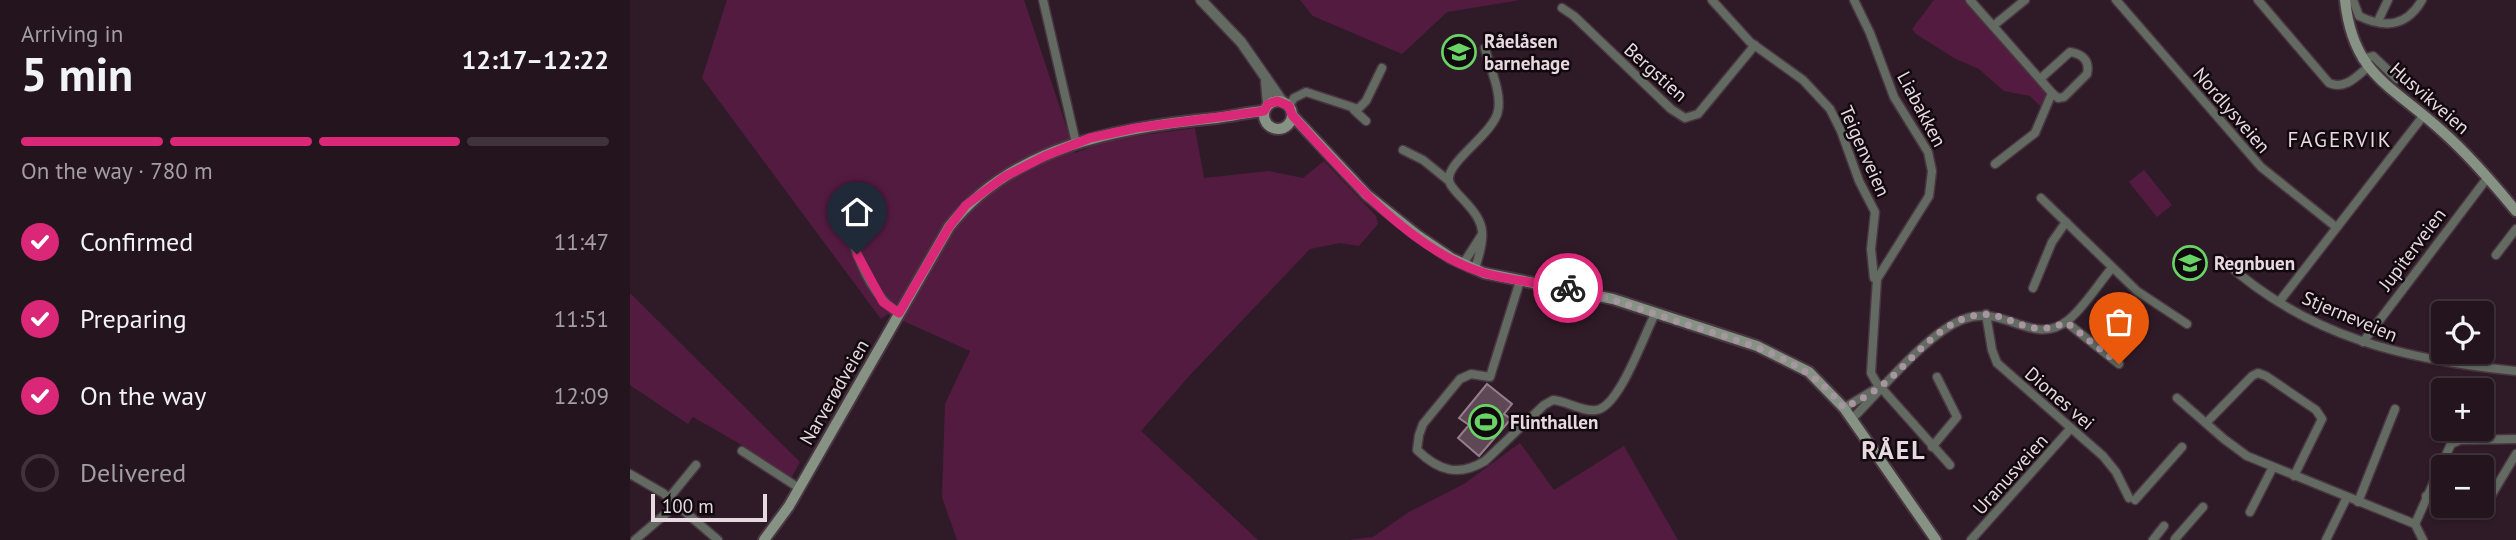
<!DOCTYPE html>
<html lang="en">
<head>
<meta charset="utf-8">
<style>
  :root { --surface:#23141d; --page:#2b1d26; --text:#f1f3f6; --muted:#a39ea4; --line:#40333b; --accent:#db2777 }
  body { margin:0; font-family:"PT Sans",sans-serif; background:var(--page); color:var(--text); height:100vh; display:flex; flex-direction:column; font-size:26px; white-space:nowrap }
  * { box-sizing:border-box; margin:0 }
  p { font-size:23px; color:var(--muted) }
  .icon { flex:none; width:38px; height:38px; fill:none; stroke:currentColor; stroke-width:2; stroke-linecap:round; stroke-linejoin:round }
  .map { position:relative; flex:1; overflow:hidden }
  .drawer { display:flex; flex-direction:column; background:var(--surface); width:630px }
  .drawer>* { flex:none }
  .controls { position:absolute; left:1801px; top:301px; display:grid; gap:14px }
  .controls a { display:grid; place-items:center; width:63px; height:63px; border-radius:7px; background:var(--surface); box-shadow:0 2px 5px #0004,0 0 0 2px var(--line); font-size:35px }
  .scale { position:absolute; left:21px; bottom:18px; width:116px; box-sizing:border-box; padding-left:7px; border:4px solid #e8d9e1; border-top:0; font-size:19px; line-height:24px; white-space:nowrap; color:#e8d9e1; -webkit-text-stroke:5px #12090e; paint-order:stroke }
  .pin { position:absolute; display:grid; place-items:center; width:60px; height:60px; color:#fff; margin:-72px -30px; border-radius:50% 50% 50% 0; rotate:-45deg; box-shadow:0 0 7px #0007 }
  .pin .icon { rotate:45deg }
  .courier { position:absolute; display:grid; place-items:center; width:70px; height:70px; margin:-35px; border:5px solid #db2777; border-radius:50%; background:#fff; color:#222; box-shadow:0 2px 9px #0007 }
  .head em { font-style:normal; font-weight:800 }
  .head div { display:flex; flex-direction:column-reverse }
  .head { display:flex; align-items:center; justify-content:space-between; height:119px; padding:0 21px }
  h1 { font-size:46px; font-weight:800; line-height:52px }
  .bar { display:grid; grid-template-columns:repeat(4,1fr); gap:10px 7px; align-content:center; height:84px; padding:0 21px }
  .bar i { height:9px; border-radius:5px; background:var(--line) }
  .bar .current { background:var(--accent) }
  .bar p { grid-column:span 4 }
  ol { padding:0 21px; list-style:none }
  li { display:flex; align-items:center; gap:21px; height:77px }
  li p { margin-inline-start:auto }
  li .icon { padding:7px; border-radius:50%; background:var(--accent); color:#fff; stroke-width:4 }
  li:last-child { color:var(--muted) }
  li i { width:38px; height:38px; border:4px solid var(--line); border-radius:50% }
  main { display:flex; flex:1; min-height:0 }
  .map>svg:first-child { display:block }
  .green { fill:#541b41 }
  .building { fill:#5f4855; stroke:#967d8b; stroke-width:2 }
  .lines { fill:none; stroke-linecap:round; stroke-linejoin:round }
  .minor-casing { stroke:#493641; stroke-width:11 }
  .tertiary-casing { stroke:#493641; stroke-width:13 }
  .secondary-casing { stroke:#493641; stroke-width:14 }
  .minor { stroke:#626a61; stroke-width:8 }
  .tertiary { stroke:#626a61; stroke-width:10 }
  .secondary { stroke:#859284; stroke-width:10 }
  .done { stroke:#a796a0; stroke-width:7; stroke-dasharray:0 12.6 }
  .route { stroke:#db2777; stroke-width:9 }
  .labels { text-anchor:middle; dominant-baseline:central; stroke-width:5; stroke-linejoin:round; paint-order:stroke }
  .poi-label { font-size:19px; font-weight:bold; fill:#e8d9e1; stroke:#12090e; text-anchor:start }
  .street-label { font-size:19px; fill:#e8d9e1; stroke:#12090e }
  .neighbourhood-label { font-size:21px; letter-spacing:2px; fill:#e8d9e1; stroke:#12090e }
  .district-label { font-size:26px; font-weight:bold; letter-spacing:2px; fill:#e8d9e1; stroke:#12090e }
</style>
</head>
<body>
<main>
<section class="drawer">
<div class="head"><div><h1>5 min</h1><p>Arriving in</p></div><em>12:17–12:22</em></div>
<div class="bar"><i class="current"></i><i class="current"></i><i class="current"></i><i></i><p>On the way · 780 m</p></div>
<ol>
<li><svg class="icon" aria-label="check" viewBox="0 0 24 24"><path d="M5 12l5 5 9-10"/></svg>Confirmed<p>11:47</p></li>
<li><svg class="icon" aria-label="check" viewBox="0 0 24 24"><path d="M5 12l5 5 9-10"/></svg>Preparing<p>11:51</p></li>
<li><svg class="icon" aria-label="check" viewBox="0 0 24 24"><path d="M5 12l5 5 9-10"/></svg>On the way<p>12:09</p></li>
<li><i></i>Delivered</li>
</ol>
</section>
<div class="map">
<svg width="1886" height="540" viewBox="0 0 1886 540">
  <rect width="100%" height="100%" fill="#2f1b27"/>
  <!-- green -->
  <g class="green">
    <path d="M97,0H394L445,153L478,140L565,128L574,178L639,171L673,178L694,161L746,216L748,224L729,246L710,243L680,249L560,375L511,431L628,540H327L312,497L315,404L340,351L258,314L251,319L72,78Z"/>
    <path d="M670,0H890L817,12L772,54L683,16Z"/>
    <path d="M1304,0H1336L1418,92L1412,108L1400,96L1374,91L1349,69L1324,58L1286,34L1282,29Z"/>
    <path d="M1514,170L1542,205L1527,217L1499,182Z"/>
    <path d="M0,293L170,462L160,480L112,445L63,417L58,424L0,385Z"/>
    <path d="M890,443L924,490L994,446L1048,540H719L743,537L779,512L834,484Z"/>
  </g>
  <!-- building -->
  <path class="building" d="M857,384L882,404L874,414L881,419L849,456L828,438L839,425L829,418Z"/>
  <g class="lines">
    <!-- minor casing -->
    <g class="minor-casing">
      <g id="minor">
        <path d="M413,0L446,143"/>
        <path d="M1082,0L1120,42L1173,80L1200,109L1211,131L1229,181L1245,212L1241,249L1244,278L1247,279"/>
        <path d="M1224,0L1240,33L1264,97L1298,152L1302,171L1299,196L1247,279L1241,373L1246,382L1320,465"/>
        <path d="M1340,0L1363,26L1395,0"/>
        <path d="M1486,0L1631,167L1706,227"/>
        <path d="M1628,0L1699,83C1715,90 1726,77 1738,67"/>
        <path d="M1723,0L1729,16C1756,29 1777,26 1792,0"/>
        <path d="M932,8L944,16L1041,109L1055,118L1068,114L1125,45"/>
        <path d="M1748,21L1758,0"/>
        <path d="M1363,26L1422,93L1428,98L1434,97L1457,74C1460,61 1453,54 1440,52L1410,79"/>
        <path d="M1732,59L1743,56L1767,79"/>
        <path d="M659,106L664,98L676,92L728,109L736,101L752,68"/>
        <path d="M724,110L736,121"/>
        <path d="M773,150L793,160L819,181"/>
        <path d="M1365,164L1405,133L1422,93"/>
        <path d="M1411,198L1507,291L1557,324"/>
        <path d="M207,204C218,217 219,229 224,245C232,269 246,300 269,313"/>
        <path d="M1866,255L1886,229"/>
        <path d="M1593,260C1677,337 1776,360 1886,371"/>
        <path d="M833,264L851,236"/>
        <path d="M845,269C857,229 856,223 827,193C824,189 819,185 819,179C818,161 864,133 868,111C872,92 859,66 855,48"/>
        <path d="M890,281L860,377L841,374L830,379L793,424L789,435L787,450C809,471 828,477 855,461L914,405L923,400C937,401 952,412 966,410C989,408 1014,335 1025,314"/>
        <path d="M1403,288L1422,242L1436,222"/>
        <path d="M1649,302L1794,115"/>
        <path d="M1356,314L1362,350L1367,363L1473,456L1486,472L1499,498"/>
        <path d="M1436,322L1489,364"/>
        <path d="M1733,342L1858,177"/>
        <path d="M1852,350L1853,332"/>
        <path d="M1547,398L1594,439L1617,456L1785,524L1793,540"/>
        <path d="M1214,408L1244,390"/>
        <path d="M1222,419C1250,391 1298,332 1334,319C1375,304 1403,347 1437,321C1454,308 1468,284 1482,268"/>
        <path d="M1576,423L1622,376L1628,373L1636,376L1686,410L1692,419L1664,476"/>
        <path d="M1302,447L1327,417L1307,377"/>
        <path d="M112,451L169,488"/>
        <path d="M0,474L33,493L88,540"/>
        <path d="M1796,496L1813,502"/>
        <path d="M39,498L66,465"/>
        <path d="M1505,500L1552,447"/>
        <path d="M1728,502L1765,409"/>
        <path d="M1822,506L1838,512L1853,509L1886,454"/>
        <path d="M1620,512L1643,467"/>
        <path d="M1785,524L1821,444L1830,440L1886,439"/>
        <path d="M1545,539L1573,507"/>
        <path d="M5,540L47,504"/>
        <path d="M1341,540L1441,428"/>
        <path d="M1523,540L1534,526"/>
        <path d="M1696,540L1717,497"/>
      </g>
    </g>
    <!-- tertiary casing -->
    <g class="tertiary-casing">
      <g id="tertiary">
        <path d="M571,0L611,42L652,101"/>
        <path d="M636,82L638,104"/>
      </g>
    </g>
    <!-- secondary casing -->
    <g class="secondary-casing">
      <g id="secondary">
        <path d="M1715,0C1723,76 1762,85 1813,132C1840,156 1863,183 1886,211"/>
        <circle cx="648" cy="115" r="14"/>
        <path d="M662,115L737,195L787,235L821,258L854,273L983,299L1127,346L1179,372L1214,408L1306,540"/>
        <path d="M134,540L159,506L319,227C382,146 490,127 587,118C604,116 618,112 634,111"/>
      </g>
    </g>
    <!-- minor -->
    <use href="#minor" class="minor"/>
    <!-- tertiary -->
    <use href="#tertiary" class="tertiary"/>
    <!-- secondary -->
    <use href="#secondary" class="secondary"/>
  </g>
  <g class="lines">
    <!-- done -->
    <path class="done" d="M938,288C976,296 1010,309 1046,321C1108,342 1172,353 1214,408C1227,401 1240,395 1251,386C1279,365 1304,327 1339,317C1380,305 1393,343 1436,322L1489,364"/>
    <!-- route -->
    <path class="route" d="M227,254L253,302L269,313L319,227L336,205L374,177L415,156L460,138L506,128L634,111L638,104L647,101L659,106L662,115C712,171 781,251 854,273C882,281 910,283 938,288"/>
  </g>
  <!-- icons -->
  <defs>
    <g id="school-ring" transform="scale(1.75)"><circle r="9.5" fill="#12090e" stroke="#68d465" stroke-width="1.5"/><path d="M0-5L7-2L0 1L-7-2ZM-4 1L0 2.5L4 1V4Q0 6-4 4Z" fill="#68d465"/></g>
    <g id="stadium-ring" transform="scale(1.75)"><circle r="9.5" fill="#12090e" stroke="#68d465" stroke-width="1.5"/><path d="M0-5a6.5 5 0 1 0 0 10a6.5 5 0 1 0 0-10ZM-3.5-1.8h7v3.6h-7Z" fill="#68d465"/></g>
  </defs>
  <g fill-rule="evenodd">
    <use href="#school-ring" x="829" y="52"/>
    <use href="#school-ring" x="1560" y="263"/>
    <use href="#stadium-ring" x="856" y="422"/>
  </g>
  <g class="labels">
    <!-- poi labels -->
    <g class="poi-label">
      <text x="854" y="41">Råelåsen<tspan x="854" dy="22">barnehage</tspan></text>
      <text x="1584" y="263">Regnbuen</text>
      <text x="880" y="422">Flinthallen</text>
    </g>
    <!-- street labels -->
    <g class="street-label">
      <text transform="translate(1026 72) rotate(42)">Bergstien</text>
      <text transform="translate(1800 98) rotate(41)">Husvikveien</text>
      <text transform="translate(1292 109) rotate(62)">Liabakken</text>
      <text transform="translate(1602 110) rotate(49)">Nordlysveien</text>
      <text transform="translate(1235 151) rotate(66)">Teigenveien</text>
      <text transform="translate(1782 249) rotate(-53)">Jupiterveien</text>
      <text transform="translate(1720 316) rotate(23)">Stjerneveien</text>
      <text transform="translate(204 392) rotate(-60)">Narverødveien</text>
      <text transform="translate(1430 398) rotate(41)">Diones vei</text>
      <text transform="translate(1380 474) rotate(-48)">Uranusveien</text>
    </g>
    <!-- neighbourhood labels -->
    <g class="neighbourhood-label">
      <text x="1710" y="139">FAGERVIK</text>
    </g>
    <!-- district labels -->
    <g class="district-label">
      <text x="1264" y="449">RÅEL</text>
    </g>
  </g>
</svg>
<div class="controls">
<a><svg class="icon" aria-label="locate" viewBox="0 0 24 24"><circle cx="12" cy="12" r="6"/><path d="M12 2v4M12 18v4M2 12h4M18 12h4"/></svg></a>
<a>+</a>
<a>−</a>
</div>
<div class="scale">100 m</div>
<div class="pin" style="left:1489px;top:364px;background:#ea580c"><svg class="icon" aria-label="bag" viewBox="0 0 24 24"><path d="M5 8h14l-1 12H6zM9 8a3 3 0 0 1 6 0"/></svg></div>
<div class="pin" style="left:227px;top:254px;background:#1f2937"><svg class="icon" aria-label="home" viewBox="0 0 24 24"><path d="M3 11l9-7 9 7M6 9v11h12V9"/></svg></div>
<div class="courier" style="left:938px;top:288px"><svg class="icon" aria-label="bike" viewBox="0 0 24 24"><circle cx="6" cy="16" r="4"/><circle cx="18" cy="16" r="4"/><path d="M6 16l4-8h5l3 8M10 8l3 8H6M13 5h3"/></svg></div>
</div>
</main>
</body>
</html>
